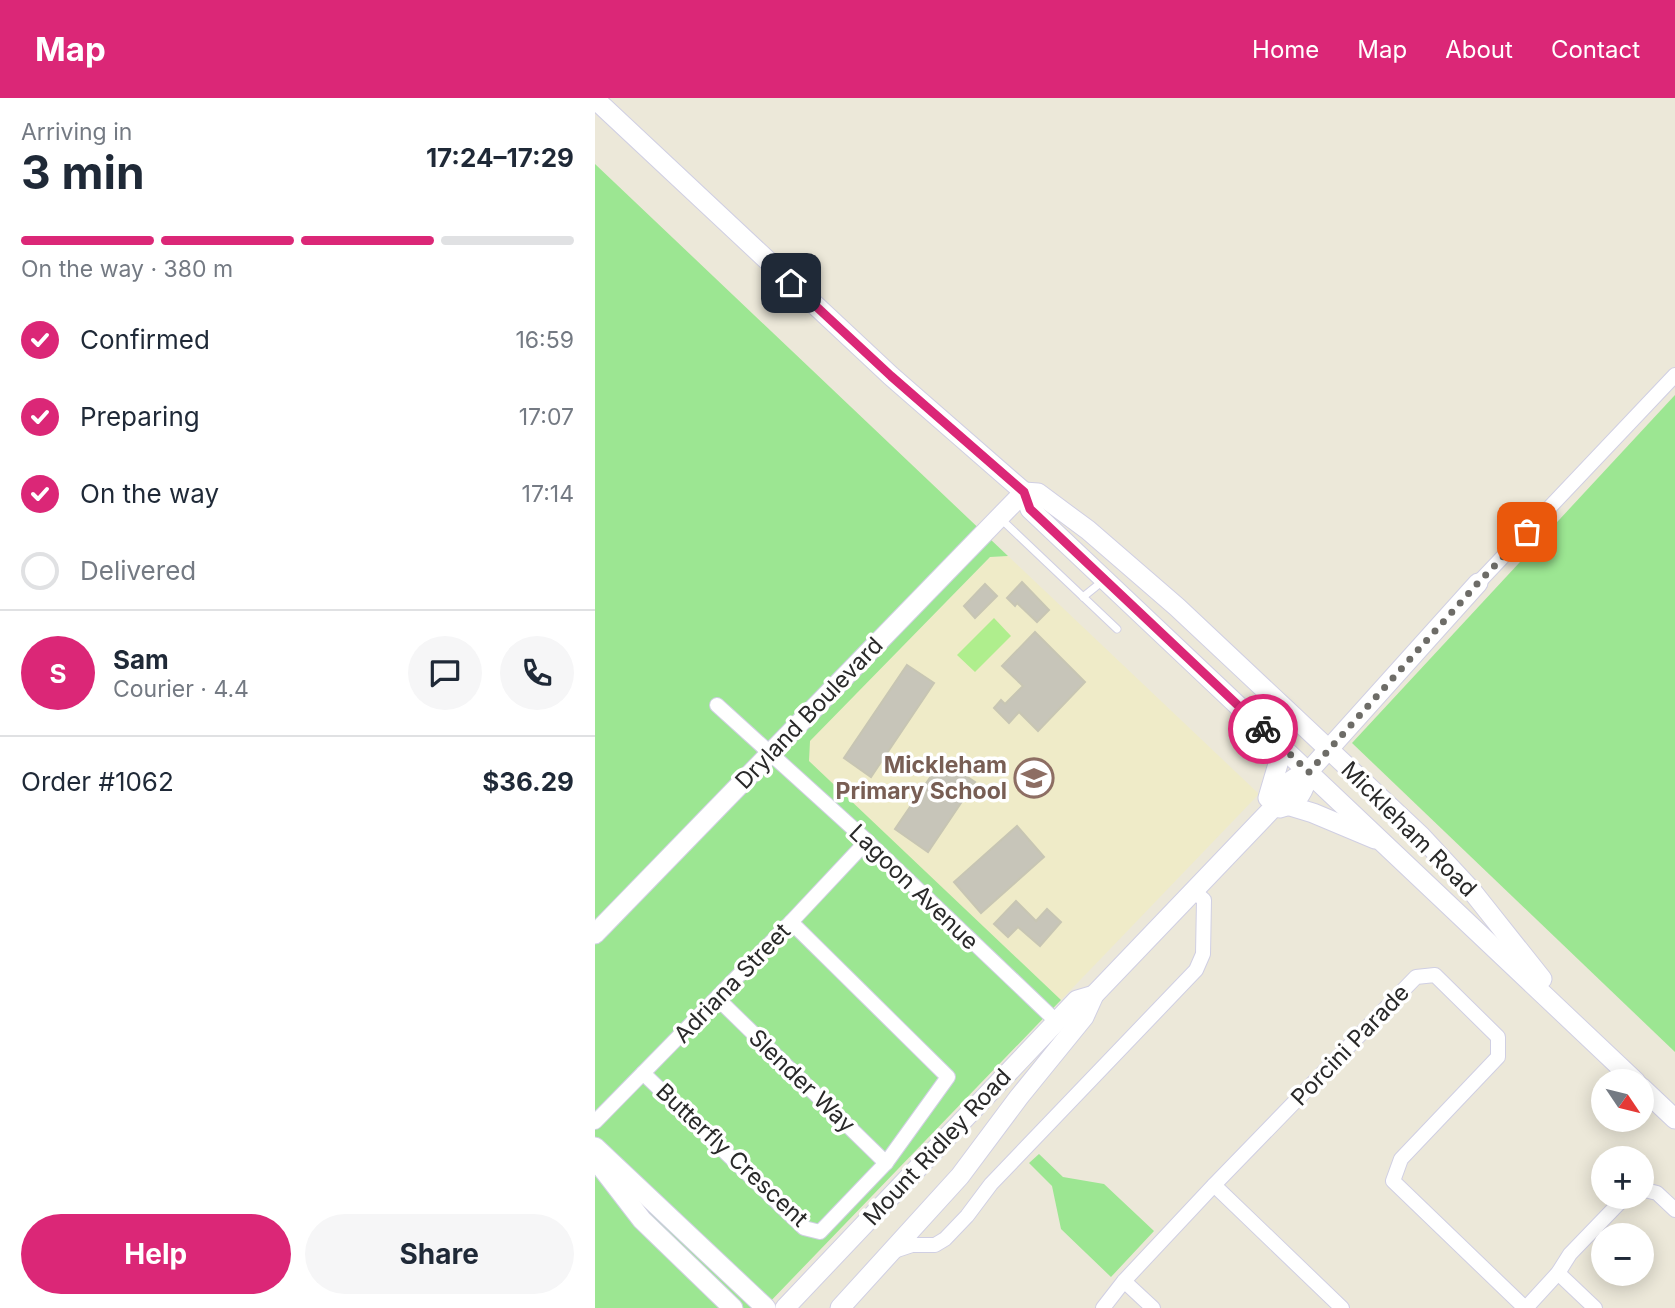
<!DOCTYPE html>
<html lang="en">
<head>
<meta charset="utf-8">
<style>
  :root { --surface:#fff; --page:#f6f6f7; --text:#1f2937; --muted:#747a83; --line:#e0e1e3; --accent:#db2777 }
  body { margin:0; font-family:Inter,sans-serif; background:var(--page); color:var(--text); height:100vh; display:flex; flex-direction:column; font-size:26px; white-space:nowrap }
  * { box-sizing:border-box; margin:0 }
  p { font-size:23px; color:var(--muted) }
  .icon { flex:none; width:38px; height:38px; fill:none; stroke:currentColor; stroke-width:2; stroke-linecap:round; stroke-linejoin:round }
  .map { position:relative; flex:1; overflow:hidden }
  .panel { display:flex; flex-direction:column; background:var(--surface); width:595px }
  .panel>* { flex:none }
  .needle { width:46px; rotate:125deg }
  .controls { position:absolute; left:996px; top:971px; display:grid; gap:14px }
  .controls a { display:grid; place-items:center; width:63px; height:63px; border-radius:50%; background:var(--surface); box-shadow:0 4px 18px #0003; font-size:35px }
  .pin { position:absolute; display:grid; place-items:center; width:60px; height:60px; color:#fff; margin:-30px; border-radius:14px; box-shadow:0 4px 10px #0006 }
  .courier { position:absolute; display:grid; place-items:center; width:70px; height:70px; margin:-35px; border:5px solid #db2777; border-radius:50%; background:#fff; color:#222; box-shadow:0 2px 9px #0007 }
  .summary em { font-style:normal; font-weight:700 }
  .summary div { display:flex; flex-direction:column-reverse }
  .summary { display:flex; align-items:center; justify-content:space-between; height:119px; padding:0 21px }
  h1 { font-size:46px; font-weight:700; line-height:52px }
  .bar { display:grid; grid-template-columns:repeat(4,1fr); gap:10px 7px; align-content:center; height:84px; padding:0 21px }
  .bar i { height:9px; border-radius:5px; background:var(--line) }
  .bar .current { background:var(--accent) }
  .bar p { grid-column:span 4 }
  .line { display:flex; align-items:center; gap:18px; padding:0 21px; border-top:2px solid var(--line) }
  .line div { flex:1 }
  .round { display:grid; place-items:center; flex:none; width:74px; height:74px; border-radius:37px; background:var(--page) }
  ol { padding:0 21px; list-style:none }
  li { display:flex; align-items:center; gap:21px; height:77px }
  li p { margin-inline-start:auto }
  li .icon { padding:7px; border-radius:50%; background:var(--accent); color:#fff; stroke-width:4 }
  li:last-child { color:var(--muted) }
  li i { width:38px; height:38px; border:4px solid var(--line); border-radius:50% }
  .button { display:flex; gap:14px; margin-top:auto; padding:14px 21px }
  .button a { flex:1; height:80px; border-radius:42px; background:var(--accent); color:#fff; font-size:28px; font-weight:700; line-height:80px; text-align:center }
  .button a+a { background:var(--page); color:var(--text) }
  header { display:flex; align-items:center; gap:42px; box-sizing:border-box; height:98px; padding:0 35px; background:var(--accent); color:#fff }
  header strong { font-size:33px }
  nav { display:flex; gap:38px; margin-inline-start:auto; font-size:24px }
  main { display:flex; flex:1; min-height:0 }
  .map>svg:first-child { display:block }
  .education { fill:#efebc8 }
  .green { fill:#9ce692 }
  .pitch { fill:#afee8d }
  .building { fill:#c7c5b9; stroke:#c7c5b3; stroke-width:2 }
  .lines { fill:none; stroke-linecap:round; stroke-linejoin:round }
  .lane-casing { stroke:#d0cfe3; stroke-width:9 }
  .street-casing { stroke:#d0cfe3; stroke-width:16 }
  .secondary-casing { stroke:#d0cfe3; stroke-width:21 }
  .lane { stroke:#fff; stroke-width:7 }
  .street { stroke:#fff; stroke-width:14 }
  .secondary { stroke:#fff; stroke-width:19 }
  .done { stroke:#6d6c67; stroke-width:7; stroke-dasharray:0 12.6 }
  .route { stroke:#db2777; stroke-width:9 }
  .labels { text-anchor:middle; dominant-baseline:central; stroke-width:7; stroke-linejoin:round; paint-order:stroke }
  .street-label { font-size:23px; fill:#292929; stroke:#fff }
  .education-label { font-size:23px; font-weight:bold; fill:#785e54; stroke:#fff; text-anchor:end }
</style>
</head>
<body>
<header>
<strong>Map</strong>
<nav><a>Home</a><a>Map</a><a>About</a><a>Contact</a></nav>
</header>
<main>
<section class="panel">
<div class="summary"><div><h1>3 min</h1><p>Arriving in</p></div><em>17:24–17:29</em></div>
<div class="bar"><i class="current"></i><i class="current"></i><i class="current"></i><i></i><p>On the way · 380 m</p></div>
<ol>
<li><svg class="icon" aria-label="check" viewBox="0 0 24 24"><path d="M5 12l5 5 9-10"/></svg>Confirmed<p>16:59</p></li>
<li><svg class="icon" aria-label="check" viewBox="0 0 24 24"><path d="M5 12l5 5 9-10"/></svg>Preparing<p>17:07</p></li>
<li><svg class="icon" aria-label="check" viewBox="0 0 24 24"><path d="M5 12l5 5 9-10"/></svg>On the way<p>17:14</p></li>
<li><i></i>Delivered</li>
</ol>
<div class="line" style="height:126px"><b class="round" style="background:var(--accent);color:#fff">S</b><div><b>Sam</b><p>Courier · 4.4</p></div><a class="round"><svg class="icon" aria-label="chat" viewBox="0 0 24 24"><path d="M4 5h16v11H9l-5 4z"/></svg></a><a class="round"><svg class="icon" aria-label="phone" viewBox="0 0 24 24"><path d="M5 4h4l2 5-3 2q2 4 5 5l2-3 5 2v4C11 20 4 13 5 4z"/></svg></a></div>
<div class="line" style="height:91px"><div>Order #1062</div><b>$36.29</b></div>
<div class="button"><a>Help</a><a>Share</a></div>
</section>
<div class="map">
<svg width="1080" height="1210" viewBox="0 0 1080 1210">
  <rect width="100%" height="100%" fill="#ece8d9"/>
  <!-- education -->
  <path class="education" d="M413,458L664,696L466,902L214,664V643L395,459Z"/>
  <!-- green -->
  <g class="green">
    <path d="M0,66L413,458L395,459L215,643L214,663L466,902L169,1210H0Z"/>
    <path d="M1080,297V954L757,645Z"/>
    <path d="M444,1056L468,1079L509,1086L559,1133L516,1179L466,1131L457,1088L434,1065Z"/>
  </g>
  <!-- pitch -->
  <path class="pitch" d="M399,520L416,538L380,574L362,557Z"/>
  <!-- building -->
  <g class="building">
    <path d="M427,484L454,512L442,524L422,505L420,508L412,500Z"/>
    <path d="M390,486L402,498L380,520L369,508Z"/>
    <path d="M440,534L490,584L443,633L424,614L414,625L399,610L406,602L410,606L428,588L407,568Z"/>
    <path d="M312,567L339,585L276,679L249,660Z"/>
    <path d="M347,662L380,684L333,754L300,731Z"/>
    <path d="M422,728L449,759L386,815L359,784Z"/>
    <path d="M421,803L441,823L452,811L466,824L445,848L423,829L413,839L399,826Z"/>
  </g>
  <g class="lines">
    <!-- lane casing -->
    <g class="lane-casing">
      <g id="lane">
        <path d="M406,421L522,531"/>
        <path d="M488,499L509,482"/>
      </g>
    </g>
    <!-- street casing -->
    <g class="street-casing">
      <g id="street">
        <path d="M883,485L1080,277"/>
        <path d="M122,607L272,743L461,923"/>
        <path d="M122,900L291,1065"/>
        <path d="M48,975L209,1130L225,1134L291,1065L353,979L196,824"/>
        <path d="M0,1024L196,824L272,743"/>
        <path d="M619,1087L747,1210"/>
        <path d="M1046,1091L1062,1095L1080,1112"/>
        <path d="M299,1153L317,1147H340L350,1141L372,1118L396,1086L601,872L608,856L609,802L600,794"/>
        <path d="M963,1175L1000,1210"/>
        <path d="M529,1183L558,1210"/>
        <path d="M508,1210L529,1183L619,1087L821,879L840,877L903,939V959L806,1061L798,1083L930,1210"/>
        <path d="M931,1210L963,1175L975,1156L1030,1099"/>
      </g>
    </g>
    <!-- secondary casing -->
    <g class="secondary-casing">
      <g id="secondary">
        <path d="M0,1L296,278L429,394L435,411L1041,984"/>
        <path d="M429,394L443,395L493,432L582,509L826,738L877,793L947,881"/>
        <path d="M673,700L688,649"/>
        <path d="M695,708L718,715L780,741"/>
        <path d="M685,710C704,706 710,691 714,673"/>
        <path d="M0,836L429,394"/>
        <path d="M1046,989L1080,1021"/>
        <path d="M0,1049L171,1210"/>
        <path d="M0,1061L47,1122L138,1210"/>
        <path d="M190,1210L482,902L499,897"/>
        <path d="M245,1210L365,1078L424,999L489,919L499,897L676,712C683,691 694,681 714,673L883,485"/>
      </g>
    </g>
    <!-- lane -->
    <use href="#lane" class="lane"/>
    <!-- street -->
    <use href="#street" class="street"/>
    <!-- secondary -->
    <use href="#secondary" class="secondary"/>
  </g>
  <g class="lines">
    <!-- done -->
    <path class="done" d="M668,631L714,674L883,485L932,434"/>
    <!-- route -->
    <path class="route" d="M196,185L296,278L429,394L435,411L668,631"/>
  </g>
  <!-- icons -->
  <defs>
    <g id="school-ring" transform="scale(2.0125)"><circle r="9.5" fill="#fff" stroke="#8d6e63" stroke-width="1.5"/><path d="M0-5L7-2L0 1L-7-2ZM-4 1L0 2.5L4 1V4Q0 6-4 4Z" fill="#8d6e63"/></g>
  </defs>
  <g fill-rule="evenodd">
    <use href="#school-ring" x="439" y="680"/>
  </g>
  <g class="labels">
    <!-- street labels -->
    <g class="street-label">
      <text transform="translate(214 615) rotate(-46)">Dryland Boulevard</text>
      <text transform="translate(814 731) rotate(45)">Mickleham Road</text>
      <text transform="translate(319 789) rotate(44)">Lagoon Avenue</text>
      <text transform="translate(137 885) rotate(-46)">Adriana Street</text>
      <text transform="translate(755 947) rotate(-46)">Porcini Parade</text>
      <text transform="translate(207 983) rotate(44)">Slender Way</text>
      <text transform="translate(342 1049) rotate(-47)">Mount Ridley Road</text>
      <text transform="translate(137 1057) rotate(43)">Butterfly Crescent</text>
    </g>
    <!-- education labels -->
    <g class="education-label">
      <text x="412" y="667">Mickleham<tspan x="412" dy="26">Primary School</tspan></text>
    </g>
  </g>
</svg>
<div class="controls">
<a><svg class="needle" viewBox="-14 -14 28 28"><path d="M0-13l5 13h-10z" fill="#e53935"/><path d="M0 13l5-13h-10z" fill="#747a83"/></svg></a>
<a>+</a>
<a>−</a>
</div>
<div class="pin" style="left:932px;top:434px;background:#ea580c"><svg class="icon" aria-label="bag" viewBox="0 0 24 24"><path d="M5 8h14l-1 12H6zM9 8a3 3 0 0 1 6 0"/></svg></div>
<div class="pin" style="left:196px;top:185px;background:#1f2937"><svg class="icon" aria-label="home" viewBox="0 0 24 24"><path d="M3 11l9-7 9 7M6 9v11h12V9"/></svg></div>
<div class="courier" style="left:668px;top:631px"><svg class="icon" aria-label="bike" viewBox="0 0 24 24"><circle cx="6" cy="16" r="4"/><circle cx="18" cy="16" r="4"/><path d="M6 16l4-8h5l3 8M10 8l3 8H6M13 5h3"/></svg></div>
</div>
</main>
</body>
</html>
